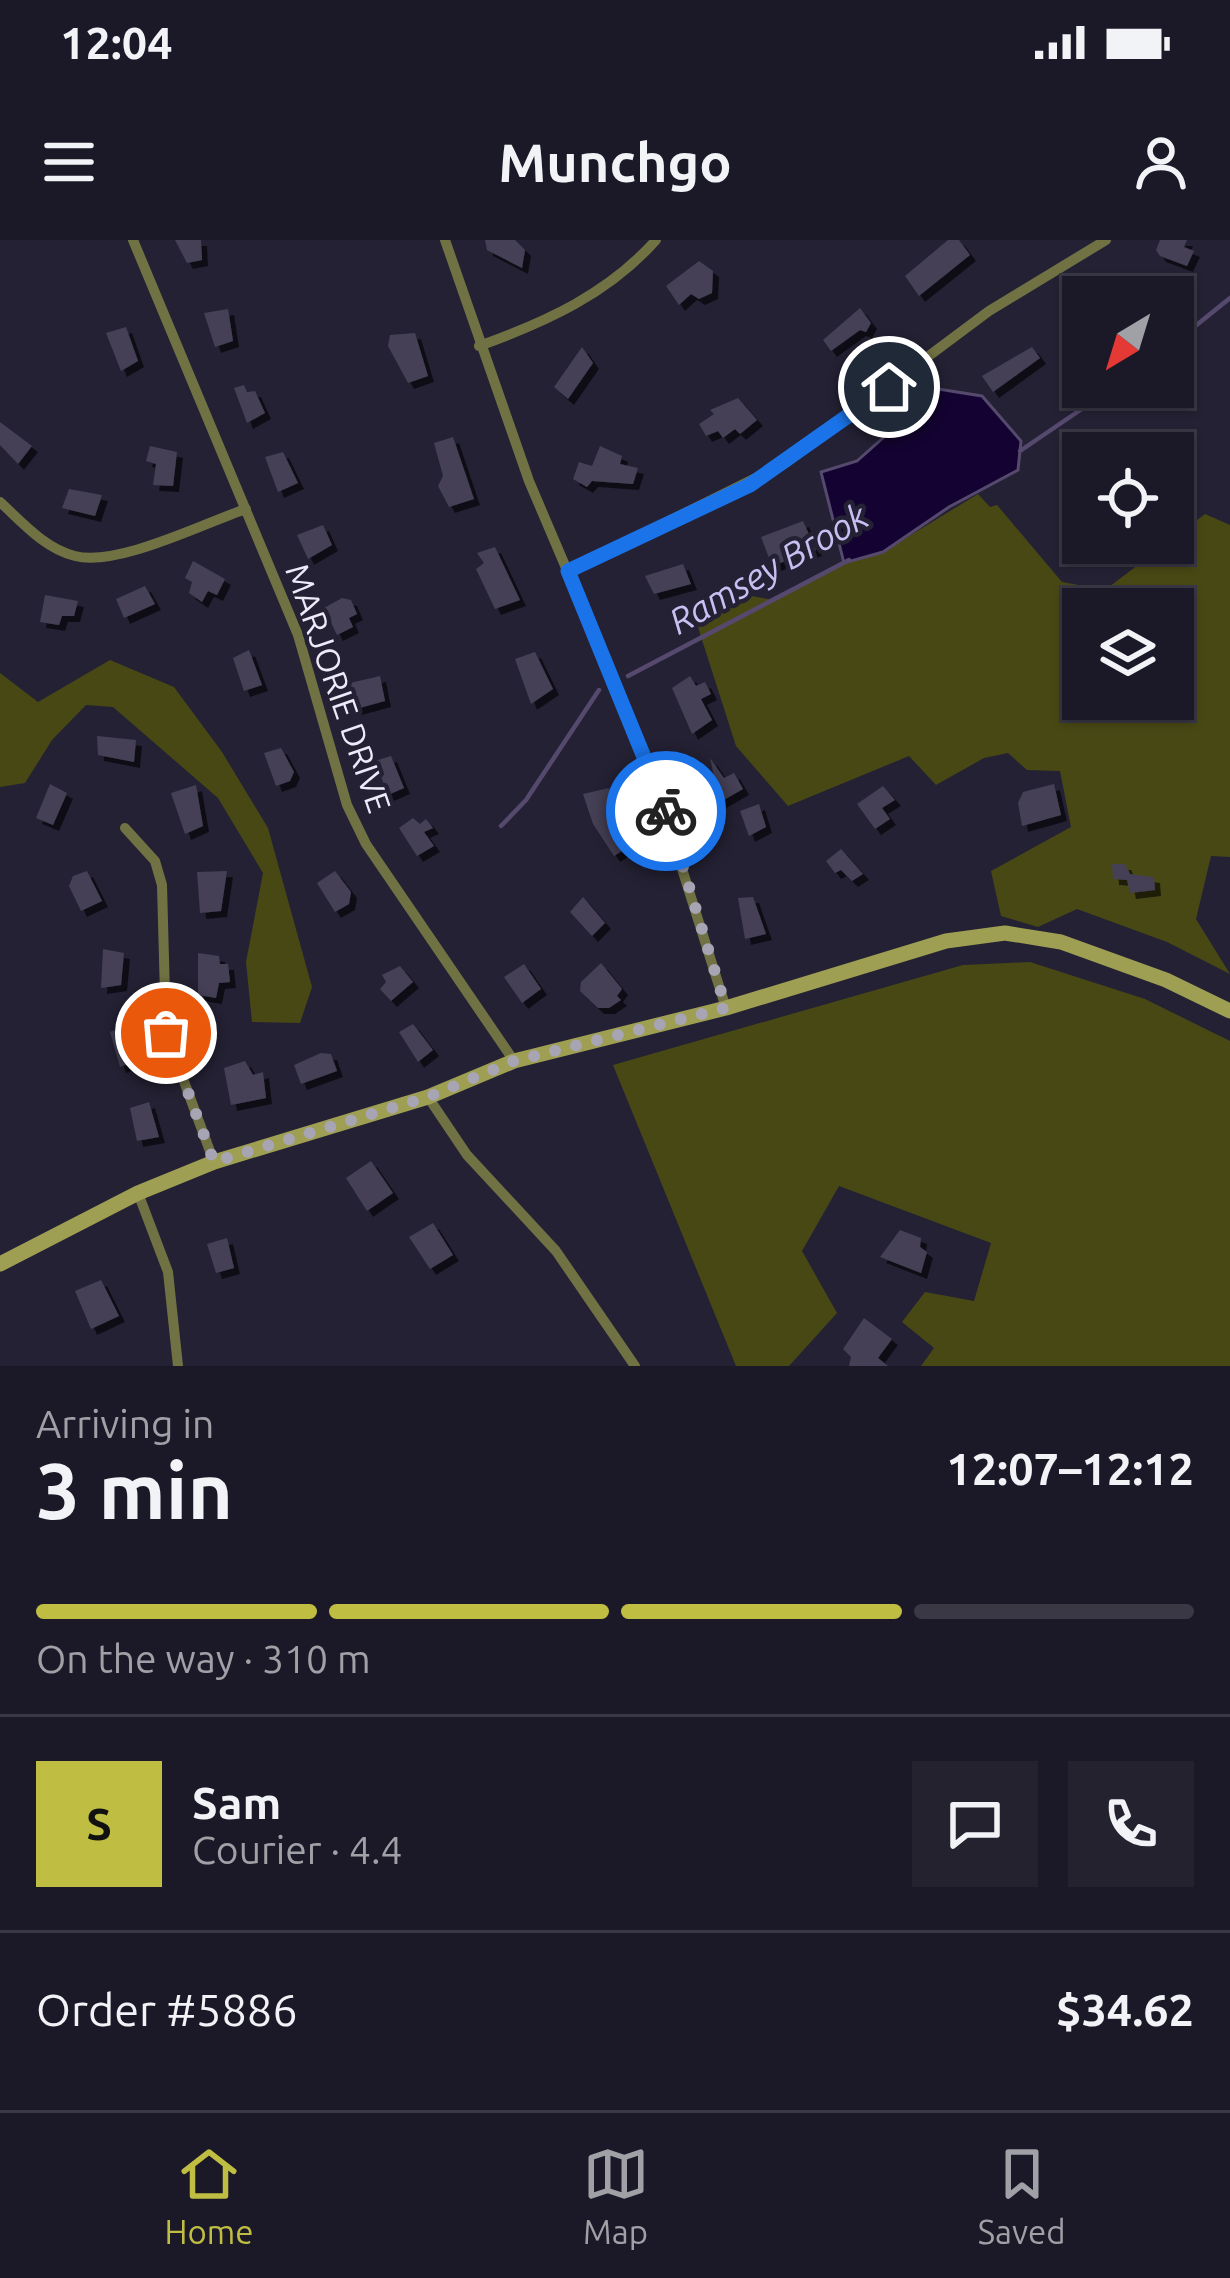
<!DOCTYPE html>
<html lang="en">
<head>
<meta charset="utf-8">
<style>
  :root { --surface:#1b1927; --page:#24222f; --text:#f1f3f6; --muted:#a0a0a7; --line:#393844; --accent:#bfbe42 }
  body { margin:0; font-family:Ubuntu,sans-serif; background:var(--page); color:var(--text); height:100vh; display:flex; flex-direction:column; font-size:45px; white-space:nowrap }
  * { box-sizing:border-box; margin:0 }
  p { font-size:39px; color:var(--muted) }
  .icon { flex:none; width:66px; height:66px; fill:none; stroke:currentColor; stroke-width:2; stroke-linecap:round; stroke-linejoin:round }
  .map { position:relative; height:1126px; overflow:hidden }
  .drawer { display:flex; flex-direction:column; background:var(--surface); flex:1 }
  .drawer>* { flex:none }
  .needle { width:78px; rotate:218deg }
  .buttons { position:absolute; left:1062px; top:36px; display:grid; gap:24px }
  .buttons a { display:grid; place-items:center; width:132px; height:132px; border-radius:0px; background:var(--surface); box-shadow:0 3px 9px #0004,0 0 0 3px var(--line); font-size:60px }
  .pin { position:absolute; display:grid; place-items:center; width:102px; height:102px; color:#fff; margin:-51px; border:6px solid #fff; border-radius:50%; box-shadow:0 3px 12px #0007 }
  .courier { position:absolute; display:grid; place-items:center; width:120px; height:120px; margin:-60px; border:9px solid #1a73e8; border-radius:50%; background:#fff; color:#222; box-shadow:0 3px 15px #0007 }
  .head em { font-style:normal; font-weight:700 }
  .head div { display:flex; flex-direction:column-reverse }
  .head { display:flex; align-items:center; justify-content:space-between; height:204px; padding:0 36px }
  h1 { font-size:78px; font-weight:700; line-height:90px }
  .bar { display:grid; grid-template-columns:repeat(4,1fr); gap:18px 12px; align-content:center; height:144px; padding:0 36px }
  .bar i { height:15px; border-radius:9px; background:var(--line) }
  .bar .selected { background:var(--accent) }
  .bar p { grid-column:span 4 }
  .line { display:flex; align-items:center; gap:30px; padding:0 36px; border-top:3px solid var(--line) }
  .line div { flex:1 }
  .round { display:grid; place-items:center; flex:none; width:126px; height:126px; border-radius:0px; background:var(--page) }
  .status { display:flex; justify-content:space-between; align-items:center; height:84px; padding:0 60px; background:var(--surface); direction:ltr }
  .status svg { height:33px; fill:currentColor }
  header { display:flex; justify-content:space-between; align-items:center; height:156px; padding:0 36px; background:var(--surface); font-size:54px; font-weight:700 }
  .dock { display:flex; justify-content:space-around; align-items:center; height:168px; border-top:3px solid var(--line); background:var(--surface); font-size:33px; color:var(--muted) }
  .dock a { display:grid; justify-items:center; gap:6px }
  .dock .selected { color:var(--accent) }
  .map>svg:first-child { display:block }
  .green { fill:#484815; fill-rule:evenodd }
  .water { fill:#140332; stroke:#55496e; stroke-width:3 }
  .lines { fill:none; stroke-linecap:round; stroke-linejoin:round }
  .stream { stroke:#55496e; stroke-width:4.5 }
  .building { fill:#444055; filter:url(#shadow) }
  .street { stroke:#717244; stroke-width:10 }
  .secondary { stroke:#9e9f52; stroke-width:15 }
  .done { stroke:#a7a4b4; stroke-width:12; stroke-dasharray:0 21.6 }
  .route { stroke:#1a73e8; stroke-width:15 }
  .labels { text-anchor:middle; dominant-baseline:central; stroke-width:9; stroke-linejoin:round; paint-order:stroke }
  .street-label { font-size:33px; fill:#edebf9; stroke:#242134 }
  .water-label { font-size:36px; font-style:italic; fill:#c8c0f2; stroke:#242134 }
</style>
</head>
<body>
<div class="status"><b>12:04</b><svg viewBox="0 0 49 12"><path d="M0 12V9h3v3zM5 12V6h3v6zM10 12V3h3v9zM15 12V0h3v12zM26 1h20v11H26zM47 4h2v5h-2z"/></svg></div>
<header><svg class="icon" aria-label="menu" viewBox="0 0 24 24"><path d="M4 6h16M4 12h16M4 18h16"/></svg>Munchgo<svg class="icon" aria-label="person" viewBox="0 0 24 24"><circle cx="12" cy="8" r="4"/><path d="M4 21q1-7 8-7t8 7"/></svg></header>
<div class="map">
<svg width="1230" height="1126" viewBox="0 0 1230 1126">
  <defs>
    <filter id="shadow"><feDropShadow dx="6" dy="6" stdDeviation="0" flood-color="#0009"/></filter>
  </defs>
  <rect width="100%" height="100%" fill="#242134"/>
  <!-- green -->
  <g class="green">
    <path d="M978,254L990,267L997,265L1062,342L1105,350L1205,274L1230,285V617L1211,616L1196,679L1230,734L1167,702L1077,669L1038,687L1001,676L991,631L1071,587L1060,531L1027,530L1008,513L984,518L936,545L909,516L788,566L736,506L695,378L740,354L774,360L844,323L883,312ZM1083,369H1173V459H1083Z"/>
    <path d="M110,420L174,447L222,512L268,588L312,747L300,783L252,782L246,722L263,633L218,558L113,467L86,465L52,500L25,543L0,547V433L38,462Z"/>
    <path d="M1030,722L1145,759L1230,801V1126H921L934,1108L902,1082L925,1052L974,1061L991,1003L839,946L802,1011L837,1073L789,1126H736L613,825L963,725Z"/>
  </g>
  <!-- water -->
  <path class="water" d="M938,149L982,156L1021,201L1018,230L949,267L883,312L844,323L821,232L857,221Z"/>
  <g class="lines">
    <!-- stream -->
    <g class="stream">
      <path d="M1173,104L1230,58"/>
      <path d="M1020,211L1114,147"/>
      <path d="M628,436L849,320"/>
      <path d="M501,586L526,560L599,450"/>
    </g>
  </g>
  <!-- building -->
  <g class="building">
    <path d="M175,0H201L202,20L187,23Z"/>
    <path d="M485,0H515L525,10L522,28L487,10Z"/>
    <path d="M948,0H959L970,15L919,56L905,36Z"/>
    <path d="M1160,0H1187L1184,7L1194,11L1187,26L1160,16L1156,10Z"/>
    <path d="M699,21L713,31L712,53L699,59L691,54L679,65L666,46Z"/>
    <path d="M860,68L871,83L866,92L860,90L831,111L823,100Z"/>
    <path d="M228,69L233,101L215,107L204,73Z"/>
    <path d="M126,87L138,121L121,131L106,93Z"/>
    <path d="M415,93L428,136L408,143L388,106L390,95Z"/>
    <path d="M582,107L593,123L568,159L554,147Z"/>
    <path d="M1032,107L1040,118L993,152L982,136Z"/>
    <path d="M244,145L247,152L255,151L265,173L247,183L234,148Z"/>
    <path d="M738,158L757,180L740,194L735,189L723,198L718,191L706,196L699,184L714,174L710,170Z"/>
    <path d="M0,182L32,206L18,224L0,205Z"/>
    <path d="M453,197L474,259L449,267L438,246L443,236L434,203Z"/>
    <path d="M150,206L177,212L173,246L153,245L156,224L146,221Z"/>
    <path d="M600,206L622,216L620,224L638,228L633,244L592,241L587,247L573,239L579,222L592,226Z"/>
    <path d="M283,212L298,243L278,252L265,217Z"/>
    <path d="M69,249L102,255L95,276L62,268Z"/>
    <path d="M803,281L816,310L772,326L761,297Z"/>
    <path d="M323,285L332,305L308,319L297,295Z"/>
    <path d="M495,307L520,360L495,369L476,329L484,323L477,313Z"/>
    <path d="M193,321L225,339L217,355L208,351L202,362L189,353L192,342L185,338Z"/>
    <path d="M683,324L691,344L654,354L645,336Z"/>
    <path d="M145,346L155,364L124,378L116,359Z"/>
    <path d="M45,355L78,361L74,376H62L59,385L40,382Z"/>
    <path d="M342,358L351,360L357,374L349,378L353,387L337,395L324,368Z"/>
    <path d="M249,410L262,445L244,451L233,418Z"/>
    <path d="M535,412L553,449L531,464L515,419Z"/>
    <path d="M380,436L385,461L356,469L350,443Z"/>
    <path d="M690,436L696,446L705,442L711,454L701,459L712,480L692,494L672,448Z"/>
    <path d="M97,496L136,500L134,522L98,515Z"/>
    <path d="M281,508L294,532L290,541L276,546L264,513Z"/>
    <path d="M391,516L404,548L388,555L375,521Z"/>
    <path d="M710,518L724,538L734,533L743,549L715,565L709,546L715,541Z"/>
    <path d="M50,544L67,553L53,585L36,578Z"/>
    <path d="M1054,544L1061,575L1022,586L1018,563L1023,552Z"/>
    <path d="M196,545L203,586L185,594L171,553Z"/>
    <path d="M883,546L895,560L882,568L890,579L875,589L857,564Z"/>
    <path d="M609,548L630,606L614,616L593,584L583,554Z"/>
    <path d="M759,564L766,587L749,596L740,571Z"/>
    <path d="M413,578L420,584L426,579L433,588L424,592L434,606L417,616L399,588Z"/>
    <path d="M841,609L863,634L852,641L841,630L835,633L826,621Z"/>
    <path d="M1112,624H1125L1130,634L1154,637L1155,650L1130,653L1127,640L1113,639Z"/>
    <path d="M87,631L102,661L81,671L69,646L73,636Z"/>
    <path d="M227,631L221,671L200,673L197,632Z"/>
    <path d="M335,631L351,652L349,664L335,672L317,643Z"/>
    <path d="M583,657L605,683L592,696L570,672Z"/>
    <path d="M753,657L766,694L745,699L738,658Z"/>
    <path d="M103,709L124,713L121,745L101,748Z"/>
    <path d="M198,713L219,716L220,724H228L230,742L219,743L216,758L198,755Z"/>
    <path d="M601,723L622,749L617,756L621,760L609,768H598L580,751L581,742Z"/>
    <path d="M524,724L541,749L522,763L504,737Z"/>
    <path d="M400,726L413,742L391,761L380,749L386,742L382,735Z"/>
    <path d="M129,784L141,819L120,827L110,792Z"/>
    <path d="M413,784L433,810L418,822L399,792Z"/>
    <path d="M321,813L331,814L337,831L301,844L294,825Z"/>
    <path d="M245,821L253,835L263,832L266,858L231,865L224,828Z"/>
    <path d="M149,862L159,897L137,901L130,868Z"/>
    <path d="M371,921L393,953L367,971L346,938Z"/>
    <path d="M433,983L453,1015L430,1029L409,997Z"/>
    <path d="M900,990L921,998L920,1007L927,1012L921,1033L880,1017Z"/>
    <path d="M227,998L234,1028L216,1033L207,1004Z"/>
    <path d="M101,1040L119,1076L91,1089L75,1051Z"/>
    <path d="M864,1078L892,1099L878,1118L888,1126H849L851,1117L843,1109Z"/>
  </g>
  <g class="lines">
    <!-- street -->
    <g class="street">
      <path d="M133,0L298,395L347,565L366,604L514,821"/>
      <path d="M445,0L529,241L647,518L726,768"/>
      <path d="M479,106C546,82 608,54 656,0"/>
      <path d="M0,262C22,282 45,309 75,316C118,327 204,283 246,269"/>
      <path d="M568,331L784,224L989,71L1106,0"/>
      <path d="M125,588L155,621L162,645L166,793L214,922"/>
      <path d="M428,857L467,915L556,1011L635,1126"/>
      <path d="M138,953L168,1032L178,1126"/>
    </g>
    <!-- secondary -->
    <path class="secondary" d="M0,1024L138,953L214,922L428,857L514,821L726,768L946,701L1005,693L1061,702L1166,740L1230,771"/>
  </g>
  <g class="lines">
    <!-- done -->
    <path class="done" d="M166,793L214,922L428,857L514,821L726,768L666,571"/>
    <!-- route -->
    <path class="route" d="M666,571L568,331L750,245L889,147"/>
  </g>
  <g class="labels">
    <!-- street labels -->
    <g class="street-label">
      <text transform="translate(339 448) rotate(71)">MARJORIE DRIVE</text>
    </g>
    <!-- water labels -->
    <g class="water-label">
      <text transform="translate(768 328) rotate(-30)">Ramsey Brook</text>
    </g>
  </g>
</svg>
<div class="buttons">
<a><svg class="needle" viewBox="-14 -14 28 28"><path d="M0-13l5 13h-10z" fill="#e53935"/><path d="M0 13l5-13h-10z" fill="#a0a0a7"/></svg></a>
<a><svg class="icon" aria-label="locate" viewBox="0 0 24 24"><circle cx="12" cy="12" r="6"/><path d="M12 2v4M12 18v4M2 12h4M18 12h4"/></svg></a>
<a><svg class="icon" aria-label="layers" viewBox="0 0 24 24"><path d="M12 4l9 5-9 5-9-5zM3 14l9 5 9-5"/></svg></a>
</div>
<div class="pin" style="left:166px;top:793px;background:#ea580c"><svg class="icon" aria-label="bag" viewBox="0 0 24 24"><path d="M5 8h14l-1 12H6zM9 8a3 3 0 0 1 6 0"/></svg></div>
<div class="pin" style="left:889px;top:147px;background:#1f2937"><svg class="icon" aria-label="home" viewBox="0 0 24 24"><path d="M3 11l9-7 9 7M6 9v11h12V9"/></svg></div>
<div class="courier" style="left:666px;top:571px"><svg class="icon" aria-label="bike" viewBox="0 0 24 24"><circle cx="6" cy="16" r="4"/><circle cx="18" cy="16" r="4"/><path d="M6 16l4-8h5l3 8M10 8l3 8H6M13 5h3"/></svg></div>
</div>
<section class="drawer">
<div class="head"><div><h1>3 min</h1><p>Arriving in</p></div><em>12:07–12:12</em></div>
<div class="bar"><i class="selected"></i><i class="selected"></i><i class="selected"></i><i></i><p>On the way · 310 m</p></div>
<div class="line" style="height:216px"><b class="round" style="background:var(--accent);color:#111">S</b><div><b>Sam</b><p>Courier · 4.4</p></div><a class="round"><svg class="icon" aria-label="chat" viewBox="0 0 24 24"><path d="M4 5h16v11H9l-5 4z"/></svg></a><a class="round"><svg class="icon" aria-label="phone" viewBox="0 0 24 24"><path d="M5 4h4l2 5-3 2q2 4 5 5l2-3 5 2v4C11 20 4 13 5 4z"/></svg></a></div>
<div class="line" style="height:156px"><div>Order #5886</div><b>$34.62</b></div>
</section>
<nav class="dock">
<a class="selected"><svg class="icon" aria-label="home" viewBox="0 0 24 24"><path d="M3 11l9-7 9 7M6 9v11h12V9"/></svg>Home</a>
<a><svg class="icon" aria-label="map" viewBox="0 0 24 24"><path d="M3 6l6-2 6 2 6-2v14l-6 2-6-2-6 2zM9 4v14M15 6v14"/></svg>Map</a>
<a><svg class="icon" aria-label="saved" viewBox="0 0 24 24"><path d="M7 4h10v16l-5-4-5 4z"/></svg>Saved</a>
</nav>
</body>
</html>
